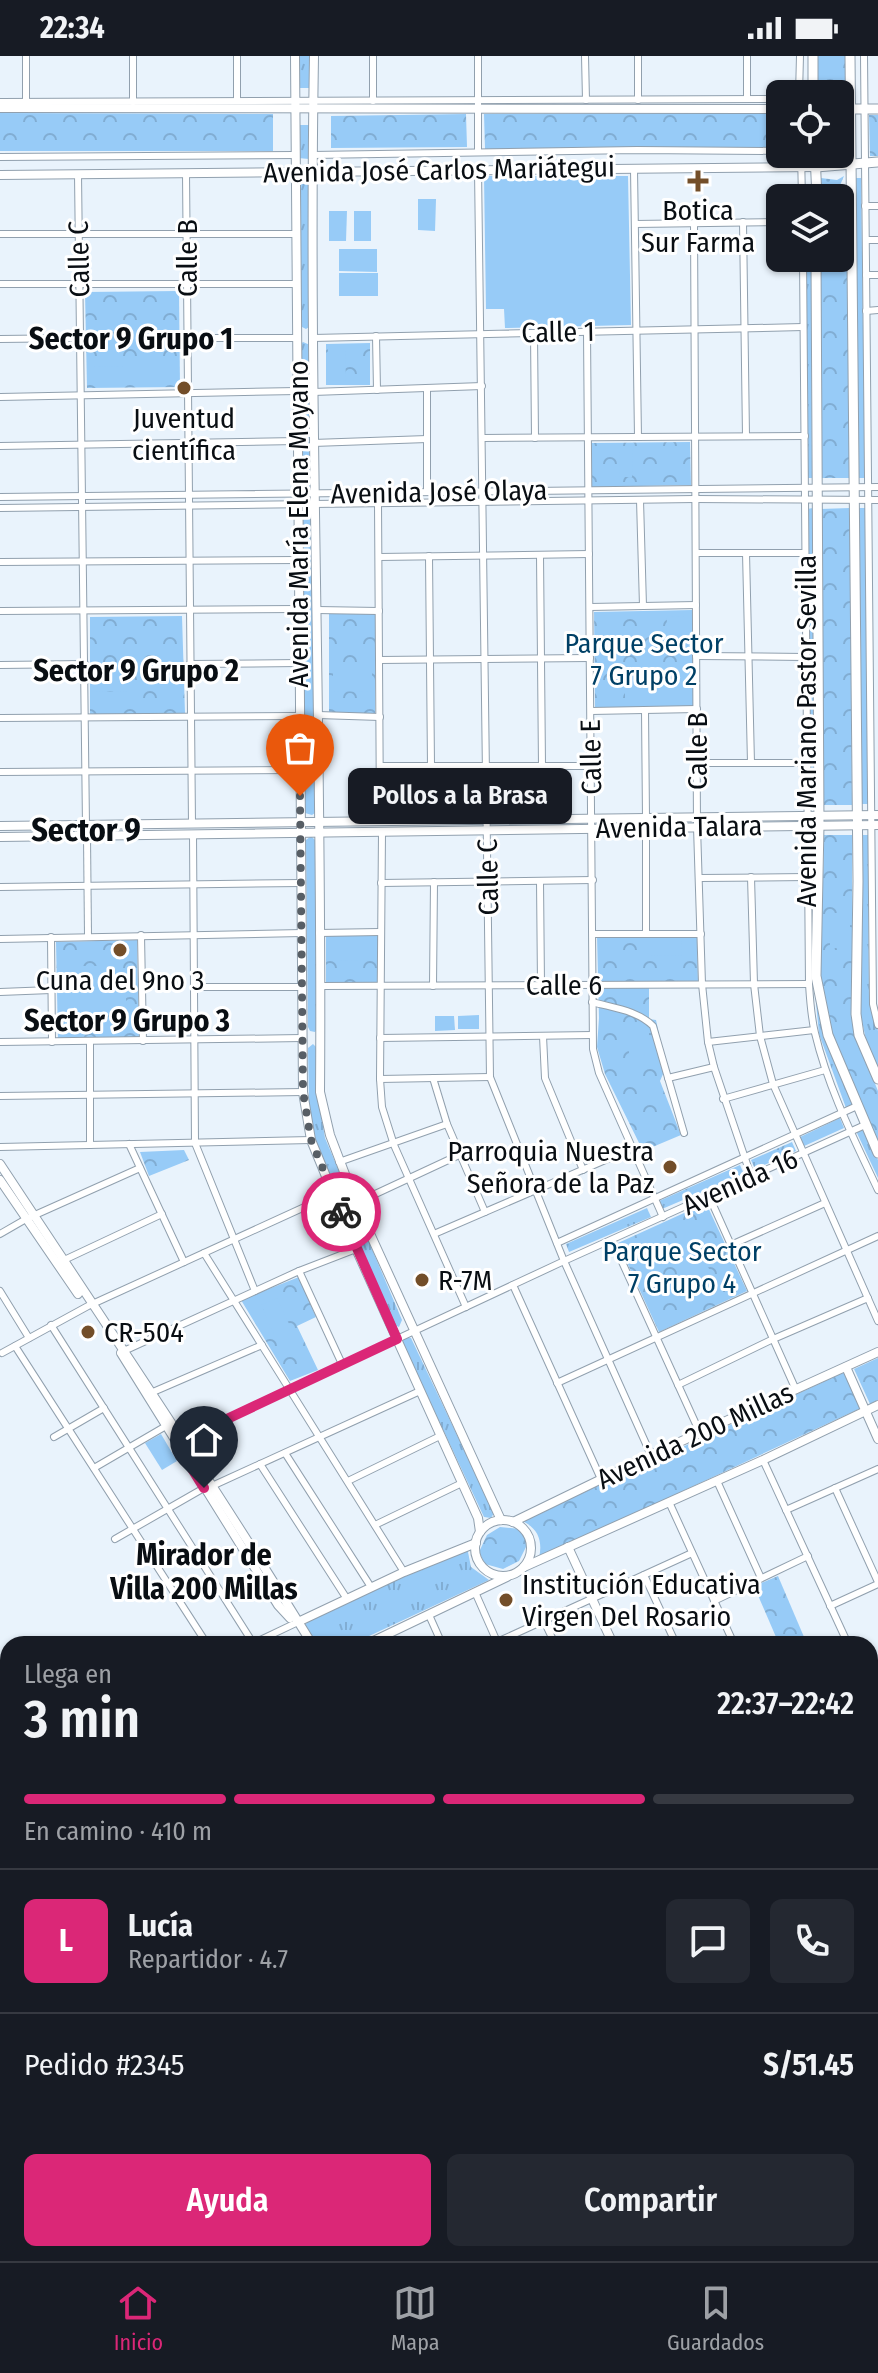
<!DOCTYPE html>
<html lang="es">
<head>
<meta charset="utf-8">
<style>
  :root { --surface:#171b24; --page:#242831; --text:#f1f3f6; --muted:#9ea1a6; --line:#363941; --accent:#db2777 }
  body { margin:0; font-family:"Fira Sans Condensed",sans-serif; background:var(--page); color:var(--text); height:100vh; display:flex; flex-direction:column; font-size:30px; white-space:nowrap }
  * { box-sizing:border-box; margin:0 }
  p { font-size:26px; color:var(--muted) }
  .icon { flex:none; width:44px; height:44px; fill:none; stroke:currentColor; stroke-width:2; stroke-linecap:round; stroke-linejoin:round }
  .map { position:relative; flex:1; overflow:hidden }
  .panel { position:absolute; left:0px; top:1580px; width:878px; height:626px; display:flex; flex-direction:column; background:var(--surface); border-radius:24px 24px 0 0; box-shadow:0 2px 6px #0004 }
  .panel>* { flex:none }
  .tools { position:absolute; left:766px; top:24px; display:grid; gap:16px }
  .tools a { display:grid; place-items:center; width:88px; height:88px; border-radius:12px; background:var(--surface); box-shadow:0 2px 6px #0004; font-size:40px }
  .pin { position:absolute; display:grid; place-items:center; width:68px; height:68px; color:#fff; margin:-82px -34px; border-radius:50% 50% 50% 0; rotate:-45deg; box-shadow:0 0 8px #0007 }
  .pin .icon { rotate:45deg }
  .courier { position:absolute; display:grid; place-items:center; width:80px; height:80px; margin:-40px; border:6px solid #db2777; border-radius:50%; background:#fff; color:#222; box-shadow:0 2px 10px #0007 }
  .bubble { position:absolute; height:56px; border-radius:12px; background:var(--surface); box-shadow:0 2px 6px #0004; font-size:26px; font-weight:600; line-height:56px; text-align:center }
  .headline em { font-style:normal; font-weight:600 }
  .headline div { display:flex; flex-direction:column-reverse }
  .headline { display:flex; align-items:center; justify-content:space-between; height:136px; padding:0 24px }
  h1 { font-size:52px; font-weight:600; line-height:60px }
  .bar { display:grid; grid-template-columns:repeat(4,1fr); gap:12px 8px; align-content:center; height:96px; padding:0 24px }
  .bar i { height:10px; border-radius:6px; background:var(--line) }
  .bar .on { background:var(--accent) }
  .bar p { grid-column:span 4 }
  .line { display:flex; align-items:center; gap:20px; padding:0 24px; border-top:2px solid var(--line) }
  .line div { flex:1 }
  .round { display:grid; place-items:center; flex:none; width:84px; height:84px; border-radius:12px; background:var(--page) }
  .cta { display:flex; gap:16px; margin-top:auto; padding:16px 24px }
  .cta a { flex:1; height:92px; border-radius:12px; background:var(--accent); color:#fff; font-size:32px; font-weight:600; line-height:92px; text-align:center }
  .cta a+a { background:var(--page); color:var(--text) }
  .status { display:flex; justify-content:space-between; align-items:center; height:56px; padding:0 40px; background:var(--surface); direction:ltr }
  .status svg { height:22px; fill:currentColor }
  .tab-bar { display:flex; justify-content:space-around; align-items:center; height:112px; border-top:2px solid var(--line); background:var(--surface); font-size:22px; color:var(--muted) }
  .tab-bar a { display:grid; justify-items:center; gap:4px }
  .tab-bar .on { color:var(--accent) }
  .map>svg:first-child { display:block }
  .grass { fill:url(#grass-tufts) }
  .park { fill:url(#park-crowns) }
  .garden { fill:url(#garden-dots) }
  .pitch { fill:#97cbf7 }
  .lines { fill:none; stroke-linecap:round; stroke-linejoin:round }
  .minor-casing { stroke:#91a0ae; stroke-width:8 }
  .tertiary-casing { stroke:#91a0ae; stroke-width:10 }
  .secondary-casing { stroke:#91a0ae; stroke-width:11 }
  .minor { stroke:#fff; stroke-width:6 }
  .tertiary { stroke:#fff; stroke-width:8 }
  .secondary { stroke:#fff; stroke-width:9 }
  .done { stroke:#575e65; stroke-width:8; stroke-dasharray:0 14.4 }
  .route { stroke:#db2777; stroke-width:10 }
  .poi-dot { fill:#734e29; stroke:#fff; stroke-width:3 }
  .labels { text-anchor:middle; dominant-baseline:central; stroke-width:6; stroke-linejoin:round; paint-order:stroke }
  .street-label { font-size:28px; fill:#090e13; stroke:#fff }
  .poi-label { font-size:28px; fill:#090e13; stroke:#fff }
  .park-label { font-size:28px; fill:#004066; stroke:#fff }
  .neighbourhood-label { font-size:30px; font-weight:bold; fill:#090e13; stroke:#fff }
  .quarter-label { font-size:32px; font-weight:bold; fill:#090e13; stroke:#fff }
</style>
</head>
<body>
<div class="status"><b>22:34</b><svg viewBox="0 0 49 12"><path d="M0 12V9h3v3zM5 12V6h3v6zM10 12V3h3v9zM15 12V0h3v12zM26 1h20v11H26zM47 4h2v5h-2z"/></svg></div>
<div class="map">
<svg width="878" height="2205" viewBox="0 0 878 2205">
  <defs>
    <pattern id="grass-tufts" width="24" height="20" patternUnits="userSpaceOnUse" patternTransform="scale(2)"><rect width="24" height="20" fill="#97cbf7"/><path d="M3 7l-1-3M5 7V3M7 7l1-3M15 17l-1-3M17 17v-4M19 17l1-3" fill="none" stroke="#81add3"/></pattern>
    <pattern id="park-crowns" width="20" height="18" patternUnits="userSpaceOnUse" patternTransform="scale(2)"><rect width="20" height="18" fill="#97cbf7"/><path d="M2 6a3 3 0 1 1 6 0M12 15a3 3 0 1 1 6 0" fill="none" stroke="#81add3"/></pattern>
    <pattern id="garden-dots" width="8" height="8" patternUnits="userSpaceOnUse" patternTransform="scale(2)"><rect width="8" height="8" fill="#97cbf7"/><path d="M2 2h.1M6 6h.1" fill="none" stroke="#81add3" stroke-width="1.8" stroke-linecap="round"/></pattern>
  </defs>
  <rect width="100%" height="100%" fill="#e9f3fc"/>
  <!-- grass -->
  <g class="grass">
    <rect x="299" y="0" width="11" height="32"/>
    <path d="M298,69H309V103L298,102Z"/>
    <path d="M855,122H861L865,422H857Z"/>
    <path d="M299,128H308L309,271L306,273L300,270Z"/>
    <path d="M805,202H811L812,422H806Z"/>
    <path d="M303,286L310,289L311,430L308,433L302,431L301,288Z"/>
    <path d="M304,450H310L312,453L315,757L312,759L305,757L302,453Z"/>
    <path d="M813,452L815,749H809L807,453Z"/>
    <path d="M857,452H865L868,748H860Z"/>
    <path d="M861,779H868L869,941L878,975V1017L868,993L860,956Z"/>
    <path d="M311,780L315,784L317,973L315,976L310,975L308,971L306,784Z"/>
    <path d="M812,905L823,976L853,1049L846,1052L819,978Z"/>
    <path d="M313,988L317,992L318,1040L325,1082L402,1264L399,1271L392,1268L316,1088L309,1050L308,992Z"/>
    <path d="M840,1062L844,1072L802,1091L798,1082Z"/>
    <path d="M863,1072L878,1104V1122L856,1075Z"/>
    <path d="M792,1086L796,1095L755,1113L751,1104Z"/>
    <path d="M740,1109L744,1118L662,1153L659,1145Z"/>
    <path d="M647,1152L651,1161L569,1196L566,1188Z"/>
    <path d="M405,1281L411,1282L494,1457L491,1462L484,1461L401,1284Z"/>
    <path d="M467,1491L471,1511L489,1524L352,1588H315L304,1572L307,1566Z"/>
  </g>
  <!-- park -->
  <g class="park">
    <path d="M816,0H845L846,44L840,46V38H816Z"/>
    <path d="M0,57L273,58V95H0Z"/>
    <path d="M780,57V92L485,93L484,58Z"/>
    <path d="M840,57L847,63L848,99L841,105H822L818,98H840Z"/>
    <path d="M466,58L467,91L331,92V60Z"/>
    <path d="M869,59H878V100H870Z"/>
    <path d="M848,134L850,422H821L820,202H840V143Z"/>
    <path d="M179,235L180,331L87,332L85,236Z"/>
    <path d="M370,287V329H326V288Z"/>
    <path d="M690,386L691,429L592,431L591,387Z"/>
    <path d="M850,452L852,749H824L820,453Z"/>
    <path d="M692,554L694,651H595L594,556Z"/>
    <rect x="329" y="558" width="46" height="99"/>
    <path d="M182,560L185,658H90V561Z"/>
    <path d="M824,779H852V949L859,988L878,1035V1085C861,1047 836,999 826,959C812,900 825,838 824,779Z"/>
    <path d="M326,880H378V927L326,928Z"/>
    <path d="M597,880L697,881L698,926L649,927V963L656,964L666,1011L660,1025L681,1079L643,1095L605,1018L597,991L599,962Z"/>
    <path d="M137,884L139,983L58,984L56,886Z"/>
    <path d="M184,1094L189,1104L149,1120L140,1096Z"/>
    <path d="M706,1147L747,1235L659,1276L618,1187Z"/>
    <path d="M299,1221L316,1261L297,1270L318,1314L290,1325L241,1244Z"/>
    <path d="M878,1302V1344L870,1348L854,1313Z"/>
    <path d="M845,1316L861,1352L539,1502C543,1485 538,1472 522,1465Z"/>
    <path d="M500,1471L520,1473L528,1487L519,1505L503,1513L485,1508L479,1496L487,1479Z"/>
    <path d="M778,1520L807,1588H779L754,1530Z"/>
    <path d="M878,1825V1886L870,1868V1828Z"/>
  </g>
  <!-- garden -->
  <path class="garden" d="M844,120L838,134L822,140L821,122L837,124Z"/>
  <!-- pitch -->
  <g class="pitch">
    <path d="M484,120H628L631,269L505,272L504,253H486Z"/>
    <path d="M418,143H436L435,175L418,174Z"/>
    <path d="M329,155H347L346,185H329Z"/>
    <rect x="354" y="155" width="17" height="30"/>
    <path d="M339,193H377V216L339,215Z"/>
    <rect x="339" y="217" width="39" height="23"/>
    <path d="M328,293H345L346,324L328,325Z"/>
    <path d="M123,310V326H94V311Z"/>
    <rect x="139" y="311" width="34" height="17"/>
    <path d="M620,394H633L632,421H619Z"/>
    <path d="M667,560L684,561V590H666Z"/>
    <rect x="625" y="611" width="65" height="35"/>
    <path d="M333,613H372V636L333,635Z"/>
    <path d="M96,635L127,636V652H96Z"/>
    <path d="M829,857H850V892H830Z"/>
    <path d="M338,884H374V905L338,904Z"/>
    <path d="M651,884H681L682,899L651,900Z"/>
    <rect x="81" y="910" width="20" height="45"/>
    <path d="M108,922H126V953L108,954Z"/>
    <path d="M479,959V973H458V960Z"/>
    <path d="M435,960H454L455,974L435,975Z"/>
    <path d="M649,977V1009H629V977Z"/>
    <path d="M693,1187L711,1216L693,1227L675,1198Z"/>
    <path d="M277,1242L290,1270L274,1278L261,1249Z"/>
    <path d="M161,1378L177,1405L162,1414L145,1387Z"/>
  </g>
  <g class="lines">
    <!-- minor casing -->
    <g class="minor-casing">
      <g id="minor">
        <path d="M26,0V48"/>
        <path d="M585,0L586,44"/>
        <path d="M747,0V43"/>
        <path d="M864,0L873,948L878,969"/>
        <path d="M799,38L800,0"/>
        <path d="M638,44V0"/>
        <path d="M237,45V0"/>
        <path d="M373,45V0"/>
        <path d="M0,46L780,43"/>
        <path d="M133,46V0"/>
        <path d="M478,96V0"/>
        <path d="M801,98L802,142"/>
        <path d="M312,99L637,94L780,95"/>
        <path d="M0,101L295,99"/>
        <path d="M634,113L638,381"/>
        <path d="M478,114L490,1021L564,1205L651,1399"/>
        <path d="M186,117L192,768"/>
        <path d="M78,118L86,769"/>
        <path d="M865,150H878"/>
        <path d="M743,166L746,380"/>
        <path d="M694,167L697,771L702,928L708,986L714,1011L751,1120"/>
        <path d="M635,168L780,166"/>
        <path d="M0,178H296"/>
        <path d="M866,184H878"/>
        <path d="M803,202L809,928C810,944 811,961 815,977C828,1032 854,1083 878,1134"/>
        <path d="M866,219H878"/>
        <path d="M0,228H297"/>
        <path d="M866,255L878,254"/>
        <path d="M587,276L593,993L599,1017L663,1161"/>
        <path d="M534,277L535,382"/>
        <path d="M376,280L377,334"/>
        <path d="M187,282H297"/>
        <path d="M313,282L803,271"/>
        <path d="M0,283L81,282"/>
        <path d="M427,332V436"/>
        <path d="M313,336L482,330"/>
        <path d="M0,341L297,335"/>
        <path d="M483,382L805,380"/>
        <path d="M313,387L427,383"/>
        <path d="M0,390L297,385"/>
        <path d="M0,441L878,431"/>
        <path d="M640,444L643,550"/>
        <path d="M378,447L380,765"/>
        <path d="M0,452L695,443L878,444"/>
        <path d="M696,497H805"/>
        <path d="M746,497L751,707"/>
        <path d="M540,499L542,710"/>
        <path d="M429,500L431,710"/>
        <path d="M379,501L589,498"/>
        <path d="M0,506L298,504"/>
        <path d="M590,551L696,549"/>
        <path d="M317,554L379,555"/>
        <path d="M0,555L299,553"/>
        <path d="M696,600L805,601"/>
        <path d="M379,604L590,602"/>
        <path d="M190,608L299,607"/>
        <path d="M0,609L85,608"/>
        <path d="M645,654L646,762"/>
        <path d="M591,655L697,653"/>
        <path d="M318,659L380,661"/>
        <path d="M0,662L300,660"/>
        <path d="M697,707H806"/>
        <path d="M380,710H591"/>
        <path d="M0,716L300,714"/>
        <path d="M646,773V878"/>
        <path d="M382,776L380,1023L382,1051L394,1089L466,1251"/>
        <path d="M193,778L195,1087L255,1235"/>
        <path d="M87,780L88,880"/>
        <path d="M751,821L754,928L760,980L773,1028L878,1265"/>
        <path d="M699,822L807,821"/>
        <path d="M540,825L541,929"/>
        <path d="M381,827L593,824"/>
        <path d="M0,831L301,827"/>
        <path d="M319,877L380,876"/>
        <path d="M593,878H701"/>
        <path d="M141,879L143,985"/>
        <path d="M51,881L52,986"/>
        <path d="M0,883L302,877"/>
        <path d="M320,930L809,928"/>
        <path d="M433,930L434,826"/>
        <path d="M194,931H302"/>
        <path d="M0,936L51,934"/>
        <path d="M592,946C613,952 637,954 653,970L684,1077"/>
        <path d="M543,980L545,1022L583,1114"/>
        <path d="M380,982L592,979"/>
        <path d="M0,986L302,982"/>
        <path d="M708,986L814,974"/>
        <path d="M433,1022L447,1068L485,1156"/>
        <path d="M668,1022L714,1011"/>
        <path d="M380,1023L490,1021"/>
        <path d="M0,1040L303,1036"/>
        <path d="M723,1043L825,1014"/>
        <path d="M129,1088L184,1206"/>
        <path d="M90,1089V985"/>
        <path d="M0,1091L311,1084"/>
        <path d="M339,1106L447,1068"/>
        <path d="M709,1140L796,1334"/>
        <path d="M356,1147L459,1099"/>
        <path d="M0,1178L26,1163L140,1112"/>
        <path d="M434,1178L633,1092"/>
        <path d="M612,1184L700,1377"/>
        <path d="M557,1187L857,1050"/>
        <path d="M731,1189L825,1147"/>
        <path d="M204,1197L404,1516"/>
        <path d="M62,1205L162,1158"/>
        <path d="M299,1215L342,1308"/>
        <path d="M513,1229L601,1423"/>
        <path d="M0,1235L29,1282"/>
        <path d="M51,1269L253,1587"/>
        <path d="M15,1290L207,1588"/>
        <path d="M126,1294L299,1215L356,1193"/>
        <path d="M2,1297L88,1250L333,1138"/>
        <path d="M557,1327L878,1180"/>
        <path d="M678,1329L771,1284L868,1242"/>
        <path d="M153,1336L262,1289"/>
        <path d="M54,1381L104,1352"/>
        <path d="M179,1385L564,1205L865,1069"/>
        <path d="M285,1397L371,1531"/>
        <path d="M763,1404L848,1588"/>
        <path d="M260,1408L347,1543"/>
        <path d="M94,1412L166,1370"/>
        <path d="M348,1425L440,1380"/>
        <path d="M717,1425L761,1522"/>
        <path d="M212,1430L420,1335"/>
        <path d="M835,1432L878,1526"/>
        <path d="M669,1446L734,1588"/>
        <path d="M786,1454L878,1413"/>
        <path d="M375,1469L462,1427"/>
        <path d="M115,1483L204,1432"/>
        <path d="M644,1519L676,1588"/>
        <path d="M475,1536L498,1588"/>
        <path d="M714,1545L808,1500"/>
        <path d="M830,1550L878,1528"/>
        <path d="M429,1559L442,1588"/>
        <path d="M544,1565L555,1588"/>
        <path d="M497,1586L692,1497"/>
        <path d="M252,1588L298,1566"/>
        <path d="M870,1636L878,1654"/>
        <path d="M870,1702L878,1698"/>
        <path d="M870,1760L878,1778"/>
        <path d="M870,1820L878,1816"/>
        <path d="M870,1883L878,1901"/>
        <path d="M870,1994L878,1990"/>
        <path d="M870,2052L878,2048"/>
        <path d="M870,2171L878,2168"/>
        <path d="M612,2198L615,2205"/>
        <path d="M671,2198L674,2205"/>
        <path d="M725,2198L729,2205"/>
        <path d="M781,2198L784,2205"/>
        <path d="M838,2198L842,2205"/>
        <path d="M793,2205L809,2198"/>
      </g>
    </g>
    <!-- tertiary casing -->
    <g class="tertiary-casing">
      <g id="tertiary">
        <path d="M295,0L303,1036L311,1084L356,1193L478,1462L480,1476"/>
        <path d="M314,0C308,345 323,691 320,1036L330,1079L356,1147L501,1464"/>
        <path d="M0,52L780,53"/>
        <path d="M0,119L816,111"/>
        <path d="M0,770L878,759"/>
        <path d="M0,781L878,769"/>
        <path d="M0,1108C105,1267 212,1425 312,1588"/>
        <path d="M0,1124L78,1238"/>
        <path d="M121,1297L278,1549L290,1562"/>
        <path d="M846,1311L878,1383"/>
        <circle cx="503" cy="1492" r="28"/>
        <path d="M513,1466L651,1399L878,1296"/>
        <path d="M568,1491L613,1588"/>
        <path d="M524,1511L763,1404L878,1349"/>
        <path d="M298,1566L404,1516L476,1487"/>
        <path d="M367,1588L507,1521"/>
        <path d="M870,2138L878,2155"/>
      </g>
    </g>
    <!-- secondary casing -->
    <g class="secondary-casing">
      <g id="secondary">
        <path d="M813,0V38"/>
        <path d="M850,0L858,825L856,958L859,979L878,1023"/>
        <path d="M840,53H878"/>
        <path d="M815,98L817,142"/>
        <path d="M816,111L878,106"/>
        <path d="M816,202L819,769L816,920L828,979L878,1097"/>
      </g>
    </g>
    <!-- minor -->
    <use href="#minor" class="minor"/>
    <!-- tertiary -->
    <use href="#tertiary" class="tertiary"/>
    <!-- secondary -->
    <use href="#secondary" class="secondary"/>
  </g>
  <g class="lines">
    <!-- done -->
    <path class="done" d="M300,740L303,1036L311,1084L341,1156"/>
    <!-- route -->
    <path class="route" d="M204,1432L176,1387L397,1283L341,1156"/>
  </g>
  <!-- markers -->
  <g class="poi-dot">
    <path d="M694 113h8v8h8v8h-8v8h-8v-8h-8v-8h8z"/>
    <circle cx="184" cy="332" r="8"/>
    <circle cx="120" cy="894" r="8"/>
    <circle cx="670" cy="1111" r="8"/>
    <circle cx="422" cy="1224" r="8"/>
    <circle cx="88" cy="1276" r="8"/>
    <circle cx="506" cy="1544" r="8"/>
  </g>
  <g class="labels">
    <!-- street labels -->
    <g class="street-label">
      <text transform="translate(439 114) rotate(-1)">Avenida José Carlos Mariátegui</text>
      <text transform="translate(187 202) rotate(-90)">Calle B</text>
      <text transform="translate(79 203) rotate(-91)">Calle C</text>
      <text transform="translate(558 276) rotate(-1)">Calle 1</text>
      <text transform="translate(439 436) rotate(-1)">Avenida José Olaya</text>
      <text transform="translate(298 468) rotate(-90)">Avenida María Elena Moyano</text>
      <text transform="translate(806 675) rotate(-90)">Avenida Mariano Pastor Sevilla</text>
      <text transform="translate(697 695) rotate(-90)">Calle B</text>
      <text transform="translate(591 701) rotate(-91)">Calle E</text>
      <text transform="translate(679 771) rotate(-1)">Avenida Talara</text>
      <text transform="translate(488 821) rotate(-91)">Calle C</text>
      <text x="564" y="929">Calle 6</text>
      <text transform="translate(740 1126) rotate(-24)">Avenida 16</text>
      <text transform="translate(695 1380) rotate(-25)">Avenida 200 Millas</text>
    </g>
    <!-- poi labels -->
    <g class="poi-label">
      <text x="698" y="154">Botica<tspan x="698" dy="32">Sur Farma</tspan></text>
      <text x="184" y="362">Juventud<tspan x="184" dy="32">científica</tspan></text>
      <text x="120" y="924">Cuna del 9no 3</text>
      <text x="654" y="1095" text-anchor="end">Parroquia Nuestra<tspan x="654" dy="32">Señora de la Paz</tspan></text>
      <text x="438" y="1224" text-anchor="start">R-7M</text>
      <text x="104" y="1276" text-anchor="start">CR-504</text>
      <text x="522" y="1528" text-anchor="start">Institución Educativa<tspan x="522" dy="32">Virgen Del Rosario</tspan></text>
    </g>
    <!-- park labels -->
    <g class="park-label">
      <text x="644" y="587">Parque Sector<tspan x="644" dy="32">7 Grupo 2</tspan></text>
      <text x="682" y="1195">Parque Sector<tspan x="682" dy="32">7 Grupo 4</tspan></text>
    </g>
    <!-- neighbourhood labels -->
    <g class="neighbourhood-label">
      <text x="131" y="283">Sector 9 Grupo 1</text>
      <text x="136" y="615">Sector 9 Grupo 2</text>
      <text x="127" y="965">Sector 9 Grupo 3</text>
      <text x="204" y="1499">Mirador de<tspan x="204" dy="34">Villa 200 Millas</tspan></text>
    </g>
    <!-- quarter labels -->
    <g class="quarter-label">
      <text x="86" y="774">Sector 9</text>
    </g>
  </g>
</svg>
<div class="tools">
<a><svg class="icon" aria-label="locate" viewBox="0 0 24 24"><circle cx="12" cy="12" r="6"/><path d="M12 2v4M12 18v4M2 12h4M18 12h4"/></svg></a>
<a><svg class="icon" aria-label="layers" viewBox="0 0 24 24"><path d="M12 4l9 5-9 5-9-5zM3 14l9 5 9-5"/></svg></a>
</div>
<div class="pin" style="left:300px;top:740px;background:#ea580c"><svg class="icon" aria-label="bag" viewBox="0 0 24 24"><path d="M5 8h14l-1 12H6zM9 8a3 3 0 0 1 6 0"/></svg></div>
<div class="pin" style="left:204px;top:1432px;background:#1f2937"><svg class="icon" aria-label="home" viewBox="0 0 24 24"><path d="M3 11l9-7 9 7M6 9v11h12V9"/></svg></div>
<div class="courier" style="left:341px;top:1156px"><svg class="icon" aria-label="bike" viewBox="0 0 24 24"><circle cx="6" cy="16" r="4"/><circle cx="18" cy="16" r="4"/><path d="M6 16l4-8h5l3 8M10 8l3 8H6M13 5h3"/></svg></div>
<div class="bubble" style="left:348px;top:712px;width:224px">Pollos a la Brasa</div>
<section class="panel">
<div class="headline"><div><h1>3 min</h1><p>Llega en</p></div><em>22:37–22:42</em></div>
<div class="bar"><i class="on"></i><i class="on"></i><i class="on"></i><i></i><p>En camino · 410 m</p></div>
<div class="line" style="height:144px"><b class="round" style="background:var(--accent);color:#fff">L</b><div><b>Lucía</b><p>Repartidor · 4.7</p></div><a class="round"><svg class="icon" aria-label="chat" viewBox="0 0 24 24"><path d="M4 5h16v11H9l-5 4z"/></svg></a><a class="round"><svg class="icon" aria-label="phone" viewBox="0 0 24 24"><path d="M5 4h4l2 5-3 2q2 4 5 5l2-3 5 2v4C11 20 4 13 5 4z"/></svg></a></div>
<div class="line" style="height:104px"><div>Pedido #2345</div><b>S/51.45</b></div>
<div class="cta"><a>Ayuda</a><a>Compartir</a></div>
</section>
</div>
<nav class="tab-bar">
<a class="on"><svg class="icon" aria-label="home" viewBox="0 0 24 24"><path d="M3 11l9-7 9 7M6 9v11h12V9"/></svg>Inicio</a>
<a><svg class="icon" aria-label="map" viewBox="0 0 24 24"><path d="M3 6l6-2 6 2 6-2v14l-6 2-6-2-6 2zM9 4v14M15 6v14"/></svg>Mapa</a>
<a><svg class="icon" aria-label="saved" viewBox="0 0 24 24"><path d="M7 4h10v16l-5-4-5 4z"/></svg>Guardados</a>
</nav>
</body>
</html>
